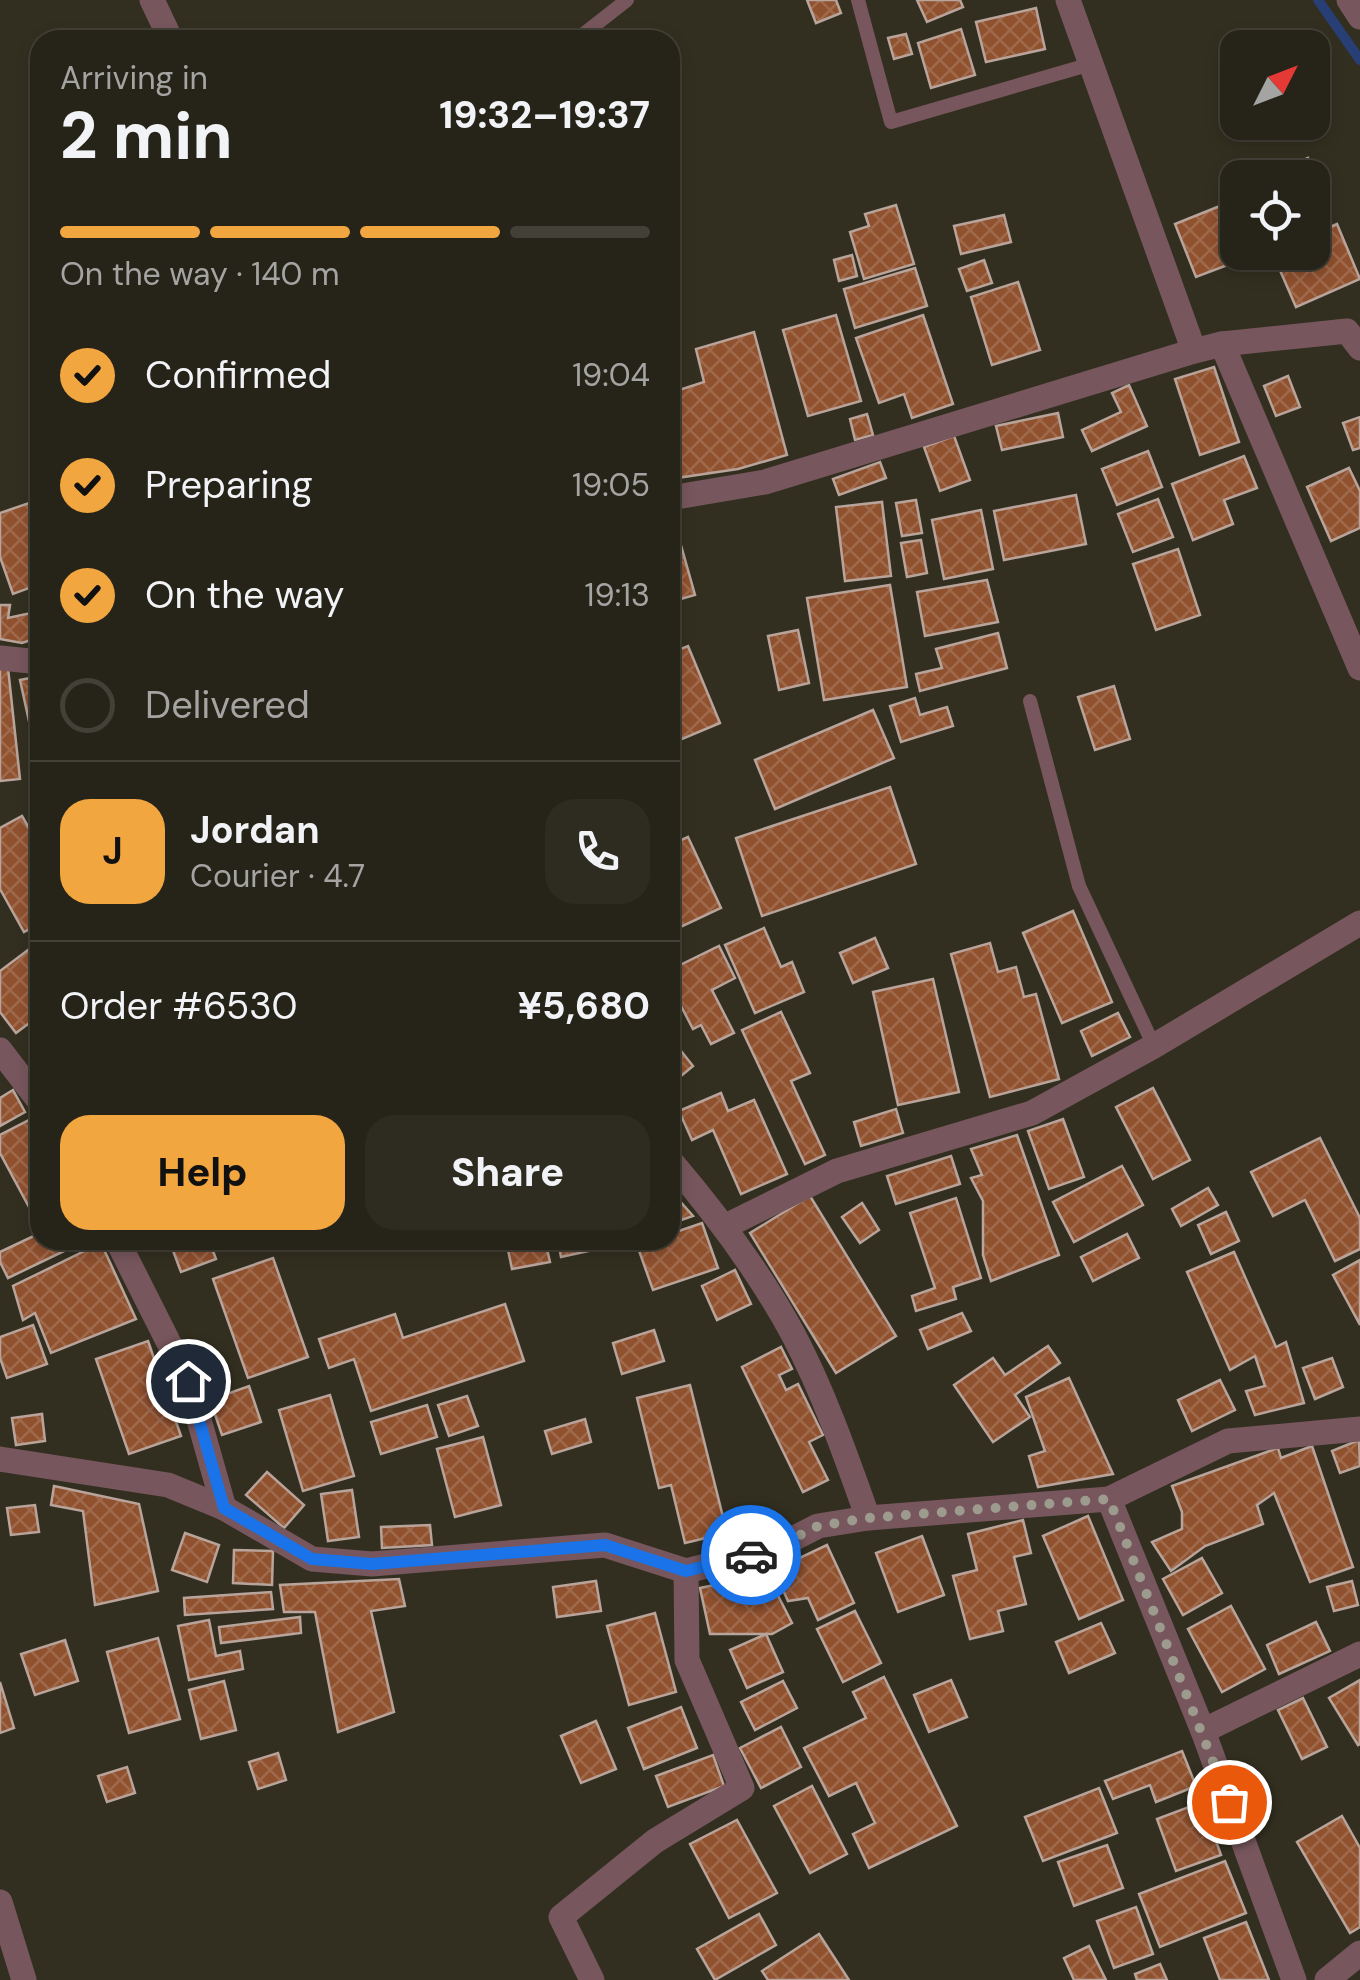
<!DOCTYPE html>
<html lang="en">
<head>
<meta charset="utf-8">
<style>
  :root { --surface:#262318; --page:#2e2b21; --text:#f1f3f6; --muted:#a4a4a2; --line:#424037; --accent:#f1a640 }
  body { margin:0; font-family:"DM Sans",sans-serif; background:var(--page); color:var(--text); height:100vh; display:flex; flex-direction:column; font-size:38px; white-space:nowrap }
  * { box-sizing:border-box; margin:0 }
  p { font-size:32px; color:var(--muted) }
  .icon { flex:none; width:55px; height:55px; fill:none; stroke:currentColor; stroke-width:2; stroke-linecap:round; stroke-linejoin:round }
  .map { position:relative; flex:1; overflow:hidden }
  .side { position:absolute; left:30px; top:30px; width:650px; height:1220px; display:flex; flex-direction:column; background:var(--surface); border-radius:30px; box-shadow:0 5px 15px #0003,0 0 0 2px var(--line) }
  .side>* { flex:none }
  .needle { width:65px; rotate:48deg }
  .controls { position:absolute; left:1220px; top:30px; display:grid; gap:20px }
  .controls a { display:grid; place-items:center; width:110px; height:110px; border-radius:20px; background:var(--surface); box-shadow:0 5px 15px #0003,0 0 0 2px var(--line); font-size:50px }
  .pin { position:absolute; display:grid; place-items:center; width:85px; height:85px; color:#fff; margin:-42px; border:5px solid #fff; border-radius:50%; box-shadow:0 2px 10px #0007 }
  .courier { position:absolute; display:grid; place-items:center; width:100px; height:100px; margin:-50px; border:8px solid #1a73e8; border-radius:50%; background:#fff; color:#222; box-shadow:0 2px 12px #0007 }
  .summary em { font-style:normal; font-weight:800 }
  .summary div { display:flex; flex-direction:column-reverse }
  .summary { display:flex; align-items:center; justify-content:space-between; height:170px; padding:0 30px }
  h1 { font-size:65px; font-weight:800; line-height:75px }
  .bar { display:grid; grid-template-columns:repeat(4,1fr); gap:15px 10px; align-content:center; height:120px; padding:0 30px }
  .bar i { height:12px; border-radius:8px; background:var(--line) }
  .bar .active { background:var(--accent) }
  .bar p { grid-column:span 4 }
  .line { display:flex; align-items:center; gap:25px; padding:0 30px; border-top:2px solid var(--line) }
  .line div { flex:1 }
  .round { display:grid; place-items:center; flex:none; width:105px; height:105px; border-radius:30px; background:var(--page) }
  ol { padding:0 30px; list-style:none }
  li { display:flex; align-items:center; gap:30px; height:110px }
  li p { margin-inline-start:auto }
  li .icon { padding:10px; border-radius:50%; background:var(--accent); color:#111; stroke-width:4 }
  li:last-child { color:var(--muted) }
  li i { width:55px; height:55px; border:5px solid var(--line); border-radius:50% }
  .cta { display:flex; gap:20px; margin-top:auto; padding:20px 30px }
  .cta a { flex:1; height:115px; border-radius:30px; background:var(--accent); color:#111; font-size:40px; font-weight:800; line-height:115px; text-align:center }
  .cta a+a { background:var(--page); color:var(--text) }
  .map>svg:first-child { display:block }
  .lines { fill:none; stroke-linecap:round; stroke-linejoin:round }
  .stream { stroke:#283f75; stroke-width:10 }
  .building { fill:url(#building-cross-hatch); stroke:#b8a49a; stroke-width:2.5 }
  .service { stroke:#77575d; stroke-width:14 }
  .minor { stroke:#77575d; stroke-width:25 }
  .done { stroke:#9d9a8e; stroke-width:10; stroke-dasharray:0 18 }
  .route { stroke:#1a73e8; stroke-width:12 }
</style>
</head>
<body>
<div class="map">
<svg width="1360" height="1980" viewBox="0 0 1360 1980">
  <defs>
    <pattern id="building-cross-hatch" width="8" height="8" patternUnits="userSpaceOnUse" patternTransform="scale(2.5)"><rect width="8" height="8" fill="#90512f"/><path d="M0 0l8 8M0 8l8-8" fill="none" stroke="#9f694c"/></pattern>
  </defs>
  <rect width="100%" height="100%" fill="#332f20"/>
  <g class="lines">
    <!-- stream -->
    <path class="stream" d="M1318,0L1360,60"/>
  </g>
  <!-- building -->
  <g class="building">
    <path d="M807,0H836L841,13L816,23Z"/>
    <path d="M917,0H960L963,7L927,22Z"/>
    <path d="M1036,8L1045,49L986,62L976,22Z"/>
    <path d="M961,29L975,75L931,88L918,43Z"/>
    <path d="M906,34L912,54L894,59L888,38Z"/>
    <path d="M1308,158L1330,208L1312,216V178H1262Z"/>
    <path d="M1225,204L1238,237V252H1243L1246,258L1196,277L1175,224Z"/>
    <path d="M896,205L914,264L864,279L850,232L869,226L865,214Z"/>
    <path d="M1004,215L1011,242L961,254L954,226Z"/>
    <path d="M1337,224L1360,279L1296,307L1272,252H1312V235Z"/>
    <path d="M852,255L857,276L839,281L834,260Z"/>
    <path d="M984,260L992,283L967,291L959,269Z"/>
    <path d="M915,268L927,306L855,328L844,289Z"/>
    <path d="M1018,282L1040,350L992,365L971,297Z"/>
    <path d="M836,315L861,401L808,416L783,330Z"/>
    <path d="M923,315L953,404L912,418L904,394L879,403L856,338Z"/>
    <path d="M754,332L787,455L738,469L670,479V393L704,382L696,349Z"/>
    <path d="M1214,367L1239,442L1200,455L1175,379Z"/>
    <path d="M1288,376L1300,407L1276,416L1264,386Z"/>
    <path d="M1129,385L1147,426L1092,451L1082,430L1121,412L1112,393Z"/>
    <path d="M1058,413L1063,437L1002,450L996,426Z"/>
    <path d="M867,414L873,435L855,440L850,419Z"/>
    <path d="M1360,417V448L1353,450L1343,423Z"/>
    <path d="M954,436L970,480L940,491L924,447Z"/>
    <path d="M1148,451L1162,487L1117,505L1102,469Z"/>
    <path d="M1244,456L1257,488L1224,500L1233,524L1193,540L1172,484Z"/>
    <path d="M880,462L886,478L839,495L833,479Z"/>
    <path d="M1349,468L1360,491V528L1331,541L1307,487Z"/>
    <path d="M1076,495L1086,544L1004,560L994,511Z"/>
    <path d="M1158,499L1173,537L1133,552L1118,514Z"/>
    <path d="M38,500L40,584L13,594L0,557V513Z"/>
    <path d="M916,500L922,533L902,536L896,503Z"/>
    <path d="M882,502L891,576L845,581L836,507Z"/>
    <path d="M981,510L993,569L944,579L932,520Z"/>
    <path d="M673,517L695,595L670,602V518Z"/>
    <path d="M921,540L927,573L907,577L901,543Z"/>
    <path d="M1178,549L1200,615L1156,630L1133,564Z"/>
    <path d="M987,580L998,622L925,636L917,592Z"/>
    <path d="M890,585L907,687L824,700L807,598Z"/>
    <path d="M0,605H10L8,618L40,611V637L22,643L0,639Z"/>
    <path d="M798,630L809,683L779,690L768,636Z"/>
    <path d="M998,633L1007,668L920,691L916,674L942,668L936,649Z"/>
    <path d="M688,646L720,723L675,742L670,731V653Z"/>
    <path d="M8,668L20,779L0,781V669Z"/>
    <path d="M40,676V743L34,744L20,680Z"/>
    <path d="M1114,686L1130,739L1095,750L1078,697Z"/>
    <path d="M915,698L920,715L947,707L953,726L901,742L890,706Z"/>
    <path d="M873,710L894,758L775,809L755,760Z"/>
    <path d="M890,787L916,864L762,916L736,838Z"/>
    <path d="M22,816L40,847V923L24,932L0,889V828Z"/>
    <path d="M688,837L721,908L674,930L670,921V845Z"/>
    <path d="M1073,911L1112,1002L1062,1023L1023,933Z"/>
    <path d="M764,928L781,967L792,962L804,992L755,1013L725,945Z"/>
    <path d="M875,938L888,968L853,983L840,953Z"/>
    <path d="M40,941V1015L16,1033L0,1012V971Z"/>
    <path d="M990,943L998,972L1016,967L1024,997L1036,994L1059,1079L990,1097L951,954Z"/>
    <path d="M719,946L735,978L712,990L734,1033L711,1044L701,1025L693,1029L670,985V970Z"/>
    <path d="M933,979L959,1092L898,1105L873,992Z"/>
    <path d="M781,1012L810,1073L791,1081L825,1155L805,1164L742,1030Z"/>
    <path d="M1118,1013L1130,1037L1092,1056L1081,1031Z"/>
    <path d="M670,1037L693,1066L670,1085Z"/>
    <path d="M1153,1088L1190,1160L1153,1179L1116,1107Z"/>
    <path d="M13,1090L25,1112L0,1126V1098Z"/>
    <path d="M721,1093L728,1111L754,1100L787,1174L741,1194L713,1130L692,1140L679,1111Z"/>
    <path d="M896,1109L903,1133L861,1146L854,1122Z"/>
    <path d="M33,1118L40,1131V1220L37,1222L0,1153V1135Z"/>
    <path d="M1063,1119L1084,1177L1049,1189L1028,1131Z"/>
    <path d="M1017,1135L1059,1255L991,1281L983,1255V1201L971,1178L982,1175L971,1149Z"/>
    <path d="M1320,1138L1360,1218V1249L1335,1261L1305,1200L1273,1216L1251,1172Z"/>
    <path d="M951,1156L960,1184L896,1204L887,1176Z"/>
    <path d="M1122,1166L1143,1205L1074,1242L1053,1202Z"/>
    <path d="M1208,1188L1218,1205L1181,1226L1172,1209Z"/>
    <path d="M670,1190L693,1216L670,1224Z"/>
    <path d="M810,1196L896,1336L836,1373L750,1233Z"/>
    <path d="M956,1198L981,1278L953,1287L956,1299L916,1311L912,1296L935,1288L910,1213Z"/>
    <path d="M862,1203L879,1230L860,1243L842,1217Z"/>
    <path d="M1226,1212L1239,1241L1211,1254L1198,1225Z"/>
    <path d="M702,1223L718,1268L653,1290L637,1245L651,1240H670V1234Z"/>
    <path d="M40,1233V1240H87L8,1278L0,1262V1252Z"/>
    <path d="M1127,1234L1139,1258L1093,1281L1081,1257Z"/>
    <path d="M169,1240H209L216,1259L181,1272Z"/>
    <path d="M506,1240H545L550,1262L512,1269Z"/>
    <path d="M558,1240H615L616,1245L561,1257Z"/>
    <path d="M101,1243L136,1319L51,1353L35,1313L23,1320L13,1286Z"/>
    <path d="M1234,1252L1276,1347L1286,1342L1304,1403L1255,1415L1246,1391L1265,1386L1255,1356L1230,1370L1187,1272Z"/>
    <path d="M273,1258L308,1357L248,1378L213,1279Z"/>
    <path d="M1360,1260V1325L1333,1275Z"/>
    <path d="M735,1270L751,1304L717,1320L702,1286Z"/>
    <path d="M505,1304L524,1361L371,1411L354,1359L329,1368L319,1339L395,1314L403,1338Z"/>
    <path d="M962,1313L971,1331L928,1349L920,1330Z"/>
    <path d="M33,1325L47,1364L7,1378L0,1358V1337Z"/>
    <path d="M654,1330L664,1361L622,1374L613,1343Z"/>
    <path d="M148,1341L181,1436L129,1454L96,1359Z"/>
    <path d="M1048,1346L1060,1363L1015,1395L1030,1417L993,1442L954,1385L993,1358L1005,1375Z"/>
    <path d="M781,1347L792,1369L779,1375L786,1390L798,1384L823,1435L809,1442L828,1480L803,1492L742,1367Z"/>
    <path d="M1332,1358L1343,1387L1315,1399L1303,1368Z"/>
    <path d="M1069,1378L1113,1474L1038,1487L1029,1456L1045,1451L1026,1397Z"/>
    <path d="M1220,1380L1235,1410L1192,1431L1178,1400Z"/>
    <path d="M690,1385L727,1533L685,1543L671,1485L659,1488L637,1398Z"/>
    <path d="M249,1386L261,1422L222,1435L210,1400Z"/>
    <path d="M330,1395L354,1476L303,1491L279,1410Z"/>
    <path d="M467,1396L478,1426L449,1436L438,1405Z"/>
    <path d="M427,1405L437,1437L381,1454L371,1422Z"/>
    <path d="M42,1414L45,1441L16,1445L12,1418Z"/>
    <path d="M585,1419L591,1442L552,1454L545,1431Z"/>
    <path d="M483,1437L501,1505L455,1517L437,1449Z"/>
    <path d="M1359,1440L1360,1466L1340,1473L1332,1451Z"/>
    <path d="M1312,1446L1353,1567L1310,1582L1274,1493L1257,1505L1263,1524L1205,1546L1171,1571L1152,1542L1182,1529V1512L1172,1486L1278,1448L1281,1458Z"/>
    <path d="M267,1472L304,1505L284,1528L246,1495Z"/>
    <path d="M54,1486L139,1504L158,1591L95,1605L83,1511L51,1505Z"/>
    <path d="M352,1490L359,1537L328,1541L321,1494Z"/>
    <path d="M35,1505L39,1532L11,1535L7,1508Z"/>
    <path d="M1088,1516L1123,1600L1079,1619L1043,1536Z"/>
    <path d="M1023,1520L1031,1553L1014,1557L1026,1604L998,1611L1003,1631L970,1639L953,1576L977,1570L968,1534Z"/>
    <path d="M430,1525L432,1545L382,1548L381,1527Z"/>
    <path d="M185,1533L219,1545L207,1582L172,1570Z"/>
    <path d="M922,1536L944,1595L898,1612L876,1553Z"/>
    <path d="M827,1545L854,1603L818,1620L808,1598L788,1601L774,1570Z"/>
    <path d="M234,1550L273,1551L272,1585L233,1583Z"/>
    <path d="M1202,1558L1222,1593L1183,1615L1163,1579Z"/>
    <path d="M767,1574L792,1623L772,1634H710L700,1588Z"/>
    <path d="M399,1579L405,1606L371,1611L394,1712L338,1732L315,1612H284L280,1585Z"/>
    <path d="M596,1581L601,1611L557,1617L553,1587Z"/>
    <path d="M1352,1581L1358,1605L1334,1611L1327,1587Z"/>
    <path d="M271,1592L273,1609L185,1615L184,1598Z"/>
    <path d="M1231,1606L1265,1669L1222,1692L1188,1629Z"/>
    <path d="M855,1611L881,1663L843,1682L817,1629Z"/>
    <path d="M655,1613L676,1692L629,1705L607,1626Z"/>
    <path d="M300,1617L301,1633L221,1643L219,1627Z"/>
    <path d="M209,1620L216,1656L240,1651L243,1669L189,1680L178,1626Z"/>
    <path d="M1316,1622L1330,1651L1279,1674L1267,1645Z"/>
    <path d="M1101,1623L1115,1653L1069,1673L1056,1642Z"/>
    <path d="M766,1634L783,1672L747,1688L730,1650Z"/>
    <path d="M158,1638L180,1719L129,1733L107,1652Z"/>
    <path d="M65,1640L78,1681L35,1695L21,1654Z"/>
    <path d="M884,1677L957,1826L869,1868L853,1834L875,1823L856,1783L829,1796L804,1748L866,1718L853,1692Z"/>
    <path d="M951,1680L967,1717L929,1732L914,1695Z"/>
    <path d="M1360,1680V1744L1358,1745L1329,1698Z"/>
    <path d="M224,1681L236,1730L201,1739L189,1690Z"/>
    <path d="M783,1681L797,1708L755,1730L741,1702Z"/>
    <path d="M0,1682L14,1728L0,1733Z"/>
    <path d="M1303,1698L1327,1747L1302,1759L1278,1710Z"/>
    <path d="M681,1707L697,1748L644,1769L628,1728Z"/>
    <path d="M596,1721L616,1769L581,1783L561,1736Z"/>
    <path d="M781,1727L801,1767L761,1788L740,1748Z"/>
    <path d="M1182,1751L1196,1786L1156,1802L1150,1785L1113,1799L1105,1781Z"/>
    <path d="M278,1753L286,1780L258,1789L249,1762Z"/>
    <path d="M713,1755L724,1786L668,1807L656,1776Z"/>
    <path d="M127,1767L135,1793L107,1802L98,1776Z"/>
    <path d="M812,1786L847,1854L810,1873L774,1806Z"/>
    <path d="M1099,1788L1117,1833L1043,1861L1025,1817Z"/>
    <path d="M1202,1802L1221,1855L1176,1871L1157,1819Z"/>
    <path d="M1342,1816L1360,1848V1927L1350,1933L1297,1842Z"/>
    <path d="M737,1820L777,1893L729,1918L690,1844Z"/>
    <path d="M1107,1845L1123,1888L1074,1906L1058,1862Z"/>
    <path d="M1225,1861L1246,1913L1160,1947L1139,1894Z"/>
    <path d="M1136,1907L1153,1954L1114,1968L1097,1921Z"/>
    <path d="M759,1914L776,1945L715,1980L697,1949Z"/>
    <path d="M1246,1922L1269,1980H1220L1204,1938Z"/>
    <path d="M819,1934L849,1980H768L762,1971Z"/>
    <path d="M1089,1946L1106,1980H1074L1064,1958Z"/>
    <path d="M1160,1964L1167,1980H1137L1135,1974Z"/>
  </g>
  <g class="lines">
    <!-- service -->
    <g class="service">
      <path d="M858,0L891,122L1091,64"/>
      <path d="M576,40L627,0"/>
      <path d="M1030,701L1079,886L1154,1046"/>
    </g>
    <!-- minor -->
    <g class="minor">
      <path d="M152,0L171,40"/>
      <path d="M1068,0L1194,351"/>
      <path d="M1349,0L1360,17"/>
      <path d="M1222,344L1360,668"/>
      <path d="M670,498L765,482L1194,351L1222,344L1347,331L1360,348"/>
      <path d="M0,658L40,662"/>
      <path d="M0,1050L40,1102"/>
      <path d="M670,1160C716,1214 759,1271 793,1334C824,1393 846,1456 868,1518"/>
      <path d="M726,1226L837,1171L1032,1113L1154,1046L1360,923"/>
      <path d="M117,1240L188,1381L224,1508"/>
      <path d="M0,1459L168,1485L224,1508L312,1559L372,1564L605,1545L686,1571L771,1550L818,1526L868,1518L1109,1499L1228,1441L1360,1429"/>
      <path d="M1109,1499L1203,1731L1294,1980"/>
      <path d="M1203,1731L1360,1654"/>
      <path d="M0,1902L24,1980"/>
      <path d="M592,1980L561,1917L655,1841L742,1788L687,1660L686,1571"/>
      <path d="M1327,1980L1360,1953"/>
    </g>
  </g>
  <g class="lines">
    <!-- done -->
    <path class="done" d="M751,1555L771,1550L818,1526L868,1518L1109,1499L1229,1802"/>
    <!-- route -->
    <path class="route" d="M188,1381L224,1508L312,1559L372,1564L605,1545L686,1571L751,1555"/>
  </g>
</svg>
<div class="controls">
<a><svg class="needle" viewBox="-14 -14 28 28"><path d="M0-13l5 13h-10z" fill="#e53935"/><path d="M0 13l5-13h-10z" fill="#a4a4a2"/></svg></a>
<a><svg class="icon" aria-label="locate" viewBox="0 0 24 24"><circle cx="12" cy="12" r="6"/><path d="M12 2v4M12 18v4M2 12h4M18 12h4"/></svg></a>
</div>
<div class="pin" style="left:1229px;top:1802px;background:#ea580c"><svg class="icon" aria-label="bag" viewBox="0 0 24 24"><path d="M5 8h14l-1 12H6zM9 8a3 3 0 0 1 6 0"/></svg></div>
<div class="pin" style="left:188px;top:1381px;background:#1f2937"><svg class="icon" aria-label="home" viewBox="0 0 24 24"><path d="M3 11l9-7 9 7M6 9v11h12V9"/></svg></div>
<div class="courier" style="left:751px;top:1555px"><svg class="icon" aria-label="car" viewBox="0 0 24 24"><path d="M5 17H2v-5l4-1 3-4h7l3 4 3 1v5h-3M9 17h6M6 11h13"/><circle cx="7" cy="17" r="2"/><circle cx="17" cy="17" r="2"/></svg></div>
<section class="side">
<div class="summary"><div><h1>2 min</h1><p>Arriving in</p></div><em>19:32–19:37</em></div>
<div class="bar"><i class="active"></i><i class="active"></i><i class="active"></i><i></i><p>On the way · 140 m</p></div>
<ol>
<li><svg class="icon" aria-label="check" viewBox="0 0 24 24"><path d="M5 12l5 5 9-10"/></svg>Confirmed<p>19:04</p></li>
<li><svg class="icon" aria-label="check" viewBox="0 0 24 24"><path d="M5 12l5 5 9-10"/></svg>Preparing<p>19:05</p></li>
<li><svg class="icon" aria-label="check" viewBox="0 0 24 24"><path d="M5 12l5 5 9-10"/></svg>On the way<p>19:13</p></li>
<li><i></i>Delivered</li>
</ol>
<div class="line" style="height:180px"><b class="round" style="background:var(--accent);color:#111">J</b><div><b>Jordan</b><p>Courier · 4.7</p></div><a class="round"><svg class="icon" aria-label="phone" viewBox="0 0 24 24"><path d="M5 4h4l2 5-3 2q2 4 5 5l2-3 5 2v4C11 20 4 13 5 4z"/></svg></a></div>
<div class="line" style="height:130px"><div>Order #6530</div><b>¥5,680</b></div>
<div class="cta"><a>Help</a><a>Share</a></div>
</section>
</div>
</body>
</html>
